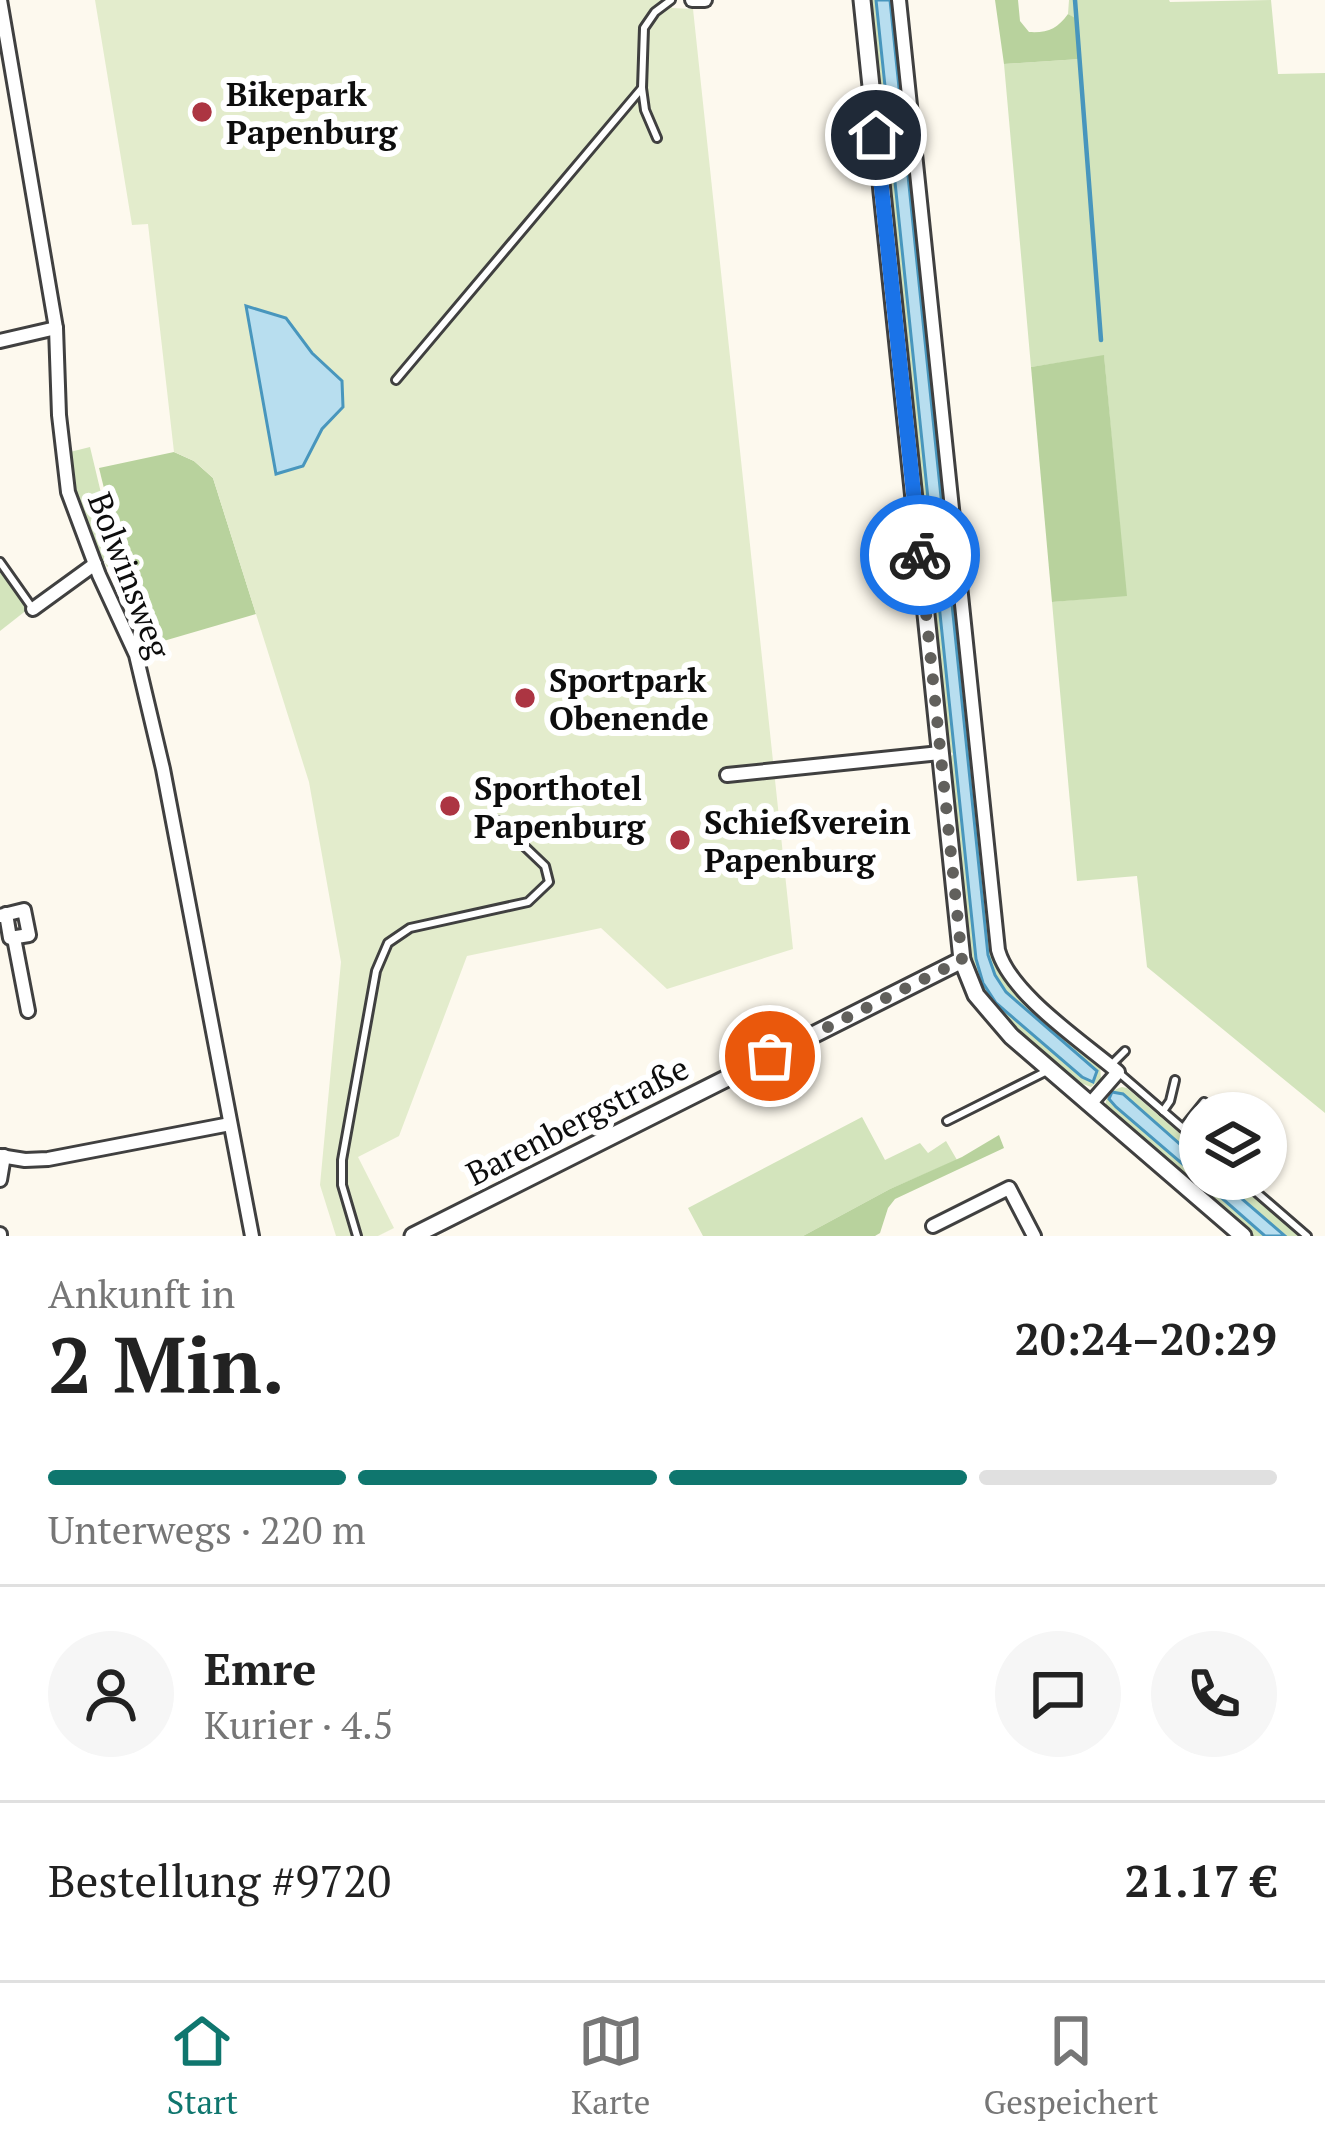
<!DOCTYPE html>
<html lang="de">
<head>
<meta charset="utf-8">
<style>
  :root { --surface:#fff; --page:#f6f6f6; --text:#222; --muted:#767676; --line:#e0e0e0; --accent:#0f766e }
  body { margin:0; font-family:"PT Serif",serif; background:var(--page); color:var(--text); height:100vh; display:flex; flex-direction:column; font-size:45px; white-space:nowrap }
  * { box-sizing:border-box; margin:0 }
  p { font-size:39px; color:var(--muted) }
  .icon { flex:none; width:66px; height:66px; fill:none; stroke:currentColor; stroke-width:2; stroke-linecap:round; stroke-linejoin:round }
  .map { position:relative; height:1236px; overflow:hidden }
  .side { display:flex; flex-direction:column; background:var(--surface); flex:1 }
  .side>* { flex:none }
  .fabs { position:absolute; left:1179px; top:1092px; display:grid; gap:24px }
  .fabs a { display:grid; place-items:center; width:108px; height:108px; border-radius:50%; background:var(--surface); box-shadow:0 3px 9px #0004; font-size:60px }
  .pin { position:absolute; display:grid; place-items:center; width:102px; height:102px; color:#fff; margin:-51px; border:6px solid #fff; border-radius:50%; box-shadow:0 3px 12px #0007 }
  .courier { position:absolute; display:grid; place-items:center; width:120px; height:120px; margin:-60px; border:9px solid #1a73e8; border-radius:50%; background:#fff; color:#222; box-shadow:0 3px 15px #0007 }
  .headline em { font-style:normal; font-weight:800 }
  .headline div { display:flex; flex-direction:column-reverse }
  .headline { display:flex; align-items:center; justify-content:space-between; height:204px; padding:0 48px }
  h1 { font-size:78px; font-weight:800; line-height:90px }
  .bar { display:grid; grid-template-columns:repeat(4,1fr); gap:18px 12px; align-content:center; height:144px; padding:0 48px }
  .bar i { height:15px; border-radius:9px; background:var(--line) }
  .bar .selected { background:var(--accent) }
  .bar p { grid-column:span 4 }
  .line { display:flex; align-items:center; gap:30px; padding:0 48px; border-top:3px solid var(--line) }
  .line div { flex:1 }
  .round { display:grid; place-items:center; flex:none; width:126px; height:126px; border-radius:63px; background:var(--page) }
  .tabs { display:flex; justify-content:space-around; align-items:center; height:168px; border-top:3px solid var(--line); background:var(--surface); font-size:33px; color:var(--muted) }
  .tabs a { display:grid; justify-items:center; gap:6px }
  .tabs .selected { color:var(--accent) }
  .map>svg:first-child { display:block }
  .green { fill:#d3e4bc }
  .forest { fill:#b8d29d }
  .pitch { fill:#e3eccc }
  .water { fill:#b8deef; stroke:#4896bd; stroke-width:3 }
  .lines { fill:none; stroke-linecap:round; stroke-linejoin:round }
  .stream { stroke:#4896bd; stroke-width:4.5 }
  .service-casing { stroke:#404040; stroke-width:12 }
  .minor-casing { stroke:#404040; stroke-width:18 }
  .tertiary-casing { stroke:#404040; stroke-width:21 }
  .service { stroke:#fff; stroke-width:6 }
  .minor { stroke:#fff; stroke-width:12 }
  .tertiary { stroke:#fff; stroke-width:15 }
  .done { stroke:#61605c; stroke-width:12; stroke-dasharray:0 21.6 }
  .route { stroke:#1a73e8; stroke-width:15 }
  .poi-dot { fill:#ac3542; stroke:#fff; stroke-width:4.5 }
  .labels { text-anchor:middle; dominant-baseline:central; stroke-width:12; stroke-linejoin:round; paint-order:stroke }
  .poi-label { font-size:33px; font-weight:bold; fill:#0d0d0d; stroke:#fff; text-anchor:start }
  .street-label { font-size:33px; fill:#0d0d0d; stroke:#fff }
</style>
</head>
<body>
<div class="map">
<svg width="1325" height="1236" viewBox="0 0 1325 1236">
  <rect width="100%" height="100%" fill="#fdf9ee"/>
  <!-- green -->
  <g class="green">
    <path d="M867,0H894L972,748L967,749V753H973L993,950L1100,1065L1101,1079L1091,1087L1073,1080L1008,1023L982,993L967,955L947,762L953,754L946,747Z"/>
    <path d="M1069,0H1169L1170,2L1271,0L1278,74L1325,73V1113L1147,967L1137,876L1077,881L1052,602L1126,595L1104,356L1031,367L1004,64L1080,59L1077,20L1068,14Z"/>
    <path d="M90,447L118,564L107,567C103,557 97,551 91,542C74,517 73,481 70,452Z"/>
    <path d="M0,569L28,609L0,631Z"/>
    <path d="M1122,1087L1127,1088L1200,1151V1179H1233L1299,1236H1253L1107,1110C1102,1100 1112,1089 1122,1087Z"/>
    <path d="M862,1117L885,1160L920,1143L928,1153L946,1141L957,1160L890,1189L803,1236H703L688,1208Z"/>
  </g>
  <!-- forest -->
  <g class="forest">
    <path d="M995,0H1018L1020,21L1029,32C1048,33 1057,29 1068,14L1077,19L1080,59L1004,64Z"/>
    <path d="M1104,355L1127,596L1052,602L1031,367Z"/>
    <path d="M174,452L194,461L213,478L256,614L143,647L99,468Z"/>
    <path d="M999,1135L1004,1148L895,1199L888,1208L880,1233L875,1236H803L890,1189L962,1157Z"/>
  </g>
  <!-- pitch -->
  <path class="pitch" d="M95,0H670L672,8L693,9L793,949L667,989L601,928L467,956L399,1136L358,1157L394,1228L378,1236H336L320,1185L341,962L309,782L213,478L194,461L174,452L148,224L132,225Z"/>
  <!-- water -->
  <g class="water">
    <path d="M876,0H890L988,955L995,975L1006,992L1097,1071L1093,1082L1082,1077L996,1003L983,983L976,959Z"/>
    <path d="M246,306L286,318L312,353L342,381L343,407L322,429L303,466L276,474Z"/>
    <path d="M1112,1092L1123,1094L1200,1162V1179L1116,1107L1109,1099Z"/>
    <path d="M1200,1179H1219L1285,1236H1265Z"/>
  </g>
  <g class="lines">
    <!-- stream -->
    <path class="stream" d="M1075,0L1101,340"/>
    <!-- service casing -->
    <g class="service-casing">
      <g id="service">
        <path d="M657,138L645,110L642,88L644,28L655,12L671,0"/>
        <path d="M396,380L642,88"/>
        <path d="M0,562L31,606"/>
        <path d="M1113,1063L1125,1051"/>
        <path d="M1118,1072L1200,1143"/>
        <path d="M1163,1111L1170,1101L1175,1080"/>
        <path d="M947,1121L1047,1071"/>
        <path d="M1183,1128L1204,1102"/>
        <path d="M1241,1179L1307,1236"/>
        <path d="M357,1236L342,1185V1160L376,971L388,943L410,928L528,902L549,882L545,866L498,821"/>
      </g>
    </g>
    <!-- minor casing -->
    <g class="minor-casing">
      <g id="minor">
        <path d="M0,0L56,328L59,415L68,492L99,575L136,655L163,769L252,1236"/>
        <path d="M692,0H705"/>
        <path d="M899,0L998,950C1010,994 1083,1042 1118,1072L1090,1104"/>
        <path d="M0,341L56,328"/>
        <path d="M33,609L95,564"/>
        <path d="M727,775L940,753"/>
        <path d="M0,916L24,910L29,935L10,938L6,914"/>
        <path d="M14,938L28,1011"/>
        <path d="M0,1156L25,1160L48,1159L230,1124"/>
        <path d="M0,1180L4,1156"/>
        <path d="M933,1226L1009,1188L1034,1236"/>
        <path d="M0,1234V1236"/>
      </g>
    </g>
    <!-- tertiary casing -->
    <g class="tertiary-casing">
      <g id="tertiary">
        <path d="M862,0L962,960L976,995L1011,1036L1243,1236"/>
        <path d="M413,1236L962,960"/>
      </g>
    </g>
    <!-- service -->
    <use href="#service" class="service"/>
    <!-- minor -->
    <use href="#minor" class="minor"/>
    <!-- tertiary -->
    <use href="#tertiary" class="tertiary"/>
  </g>
  <g class="lines">
    <!-- done -->
    <path class="done" d="M770,1056L962,960L920,555"/>
    <!-- route -->
    <path class="route" d="M876,135L920,555"/>
  </g>
  <!-- markers -->
  <g class="poi-dot">
    <circle cx="202" cy="112" r="12"/>
    <circle cx="525" cy="698" r="12"/>
    <circle cx="450" cy="806" r="12"/>
    <circle cx="680" cy="840" r="12"/>
  </g>
  <g class="labels">
    <!-- poi labels -->
    <g class="poi-label">
      <text x="226" y="93">Bikepark<tspan x="226" dy="38">Papenburg</tspan></text>
      <text x="549" y="679">Sportpark<tspan x="549" dy="38">Obenende</tspan></text>
      <text x="474" y="787">Sporthotel<tspan x="474" dy="38">Papenburg</tspan></text>
      <text x="704" y="821">Schießverein<tspan x="704" dy="38">Papenburg</tspan></text>
    </g>
    <!-- street labels -->
    <g class="street-label">
      <text transform="translate(130 575) rotate(69)">Bolwinsweg</text>
      <text transform="translate(577 1120) rotate(-27)">Barenbergstraße</text>
    </g>
  </g>
</svg>
<div class="fabs">
<a><svg class="icon" aria-label="layers" viewBox="0 0 24 24"><path d="M12 4l9 5-9 5-9-5zM3 14l9 5 9-5"/></svg></a>
</div>
<div class="pin" style="left:770px;top:1056px;background:#ea580c"><svg class="icon" aria-label="bag" viewBox="0 0 24 24"><path d="M5 8h14l-1 12H6zM9 8a3 3 0 0 1 6 0"/></svg></div>
<div class="pin" style="left:876px;top:135px;background:#1f2937"><svg class="icon" aria-label="home" viewBox="0 0 24 24"><path d="M3 11l9-7 9 7M6 9v11h12V9"/></svg></div>
<div class="courier" style="left:920px;top:555px"><svg class="icon" aria-label="bike" viewBox="0 0 24 24"><circle cx="6" cy="16" r="4"/><circle cx="18" cy="16" r="4"/><path d="M6 16l4-8h5l3 8M10 8l3 8H6M13 5h3"/></svg></div>
</div>
<section class="side">
<div class="headline"><div><h1>2 Min.</h1><p>Ankunft in</p></div><em>20:24–20:29</em></div>
<div class="bar"><i class="selected"></i><i class="selected"></i><i class="selected"></i><i></i><p>Unterwegs · 220 m</p></div>
<div class="line" style="height:216px"><a class="round"><svg class="icon" aria-label="person" viewBox="0 0 24 24"><circle cx="12" cy="8" r="4"/><path d="M4 21q1-7 8-7t8 7"/></svg></a><div><b>Emre</b><p>Kurier · 4.5</p></div><a class="round"><svg class="icon" aria-label="chat" viewBox="0 0 24 24"><path d="M4 5h16v11H9l-5 4z"/></svg></a><a class="round"><svg class="icon" aria-label="phone" viewBox="0 0 24 24"><path d="M5 4h4l2 5-3 2q2 4 5 5l2-3 5 2v4C11 20 4 13 5 4z"/></svg></a></div>
<div class="line" style="height:156px"><div>Bestellung #9720</div><b>21.17 €</b></div>
</section>
<nav class="tabs">
<a class="selected"><svg class="icon" aria-label="home" viewBox="0 0 24 24"><path d="M3 11l9-7 9 7M6 9v11h12V9"/></svg>Start</a>
<a><svg class="icon" aria-label="map" viewBox="0 0 24 24"><path d="M3 6l6-2 6 2 6-2v14l-6 2-6-2-6 2zM9 4v14M15 6v14"/></svg>Karte</a>
<a><svg class="icon" aria-label="saved" viewBox="0 0 24 24"><path d="M7 4h10v16l-5-4-5 4z"/></svg>Gespeichert</a>
</nav>
</body>
</html>
